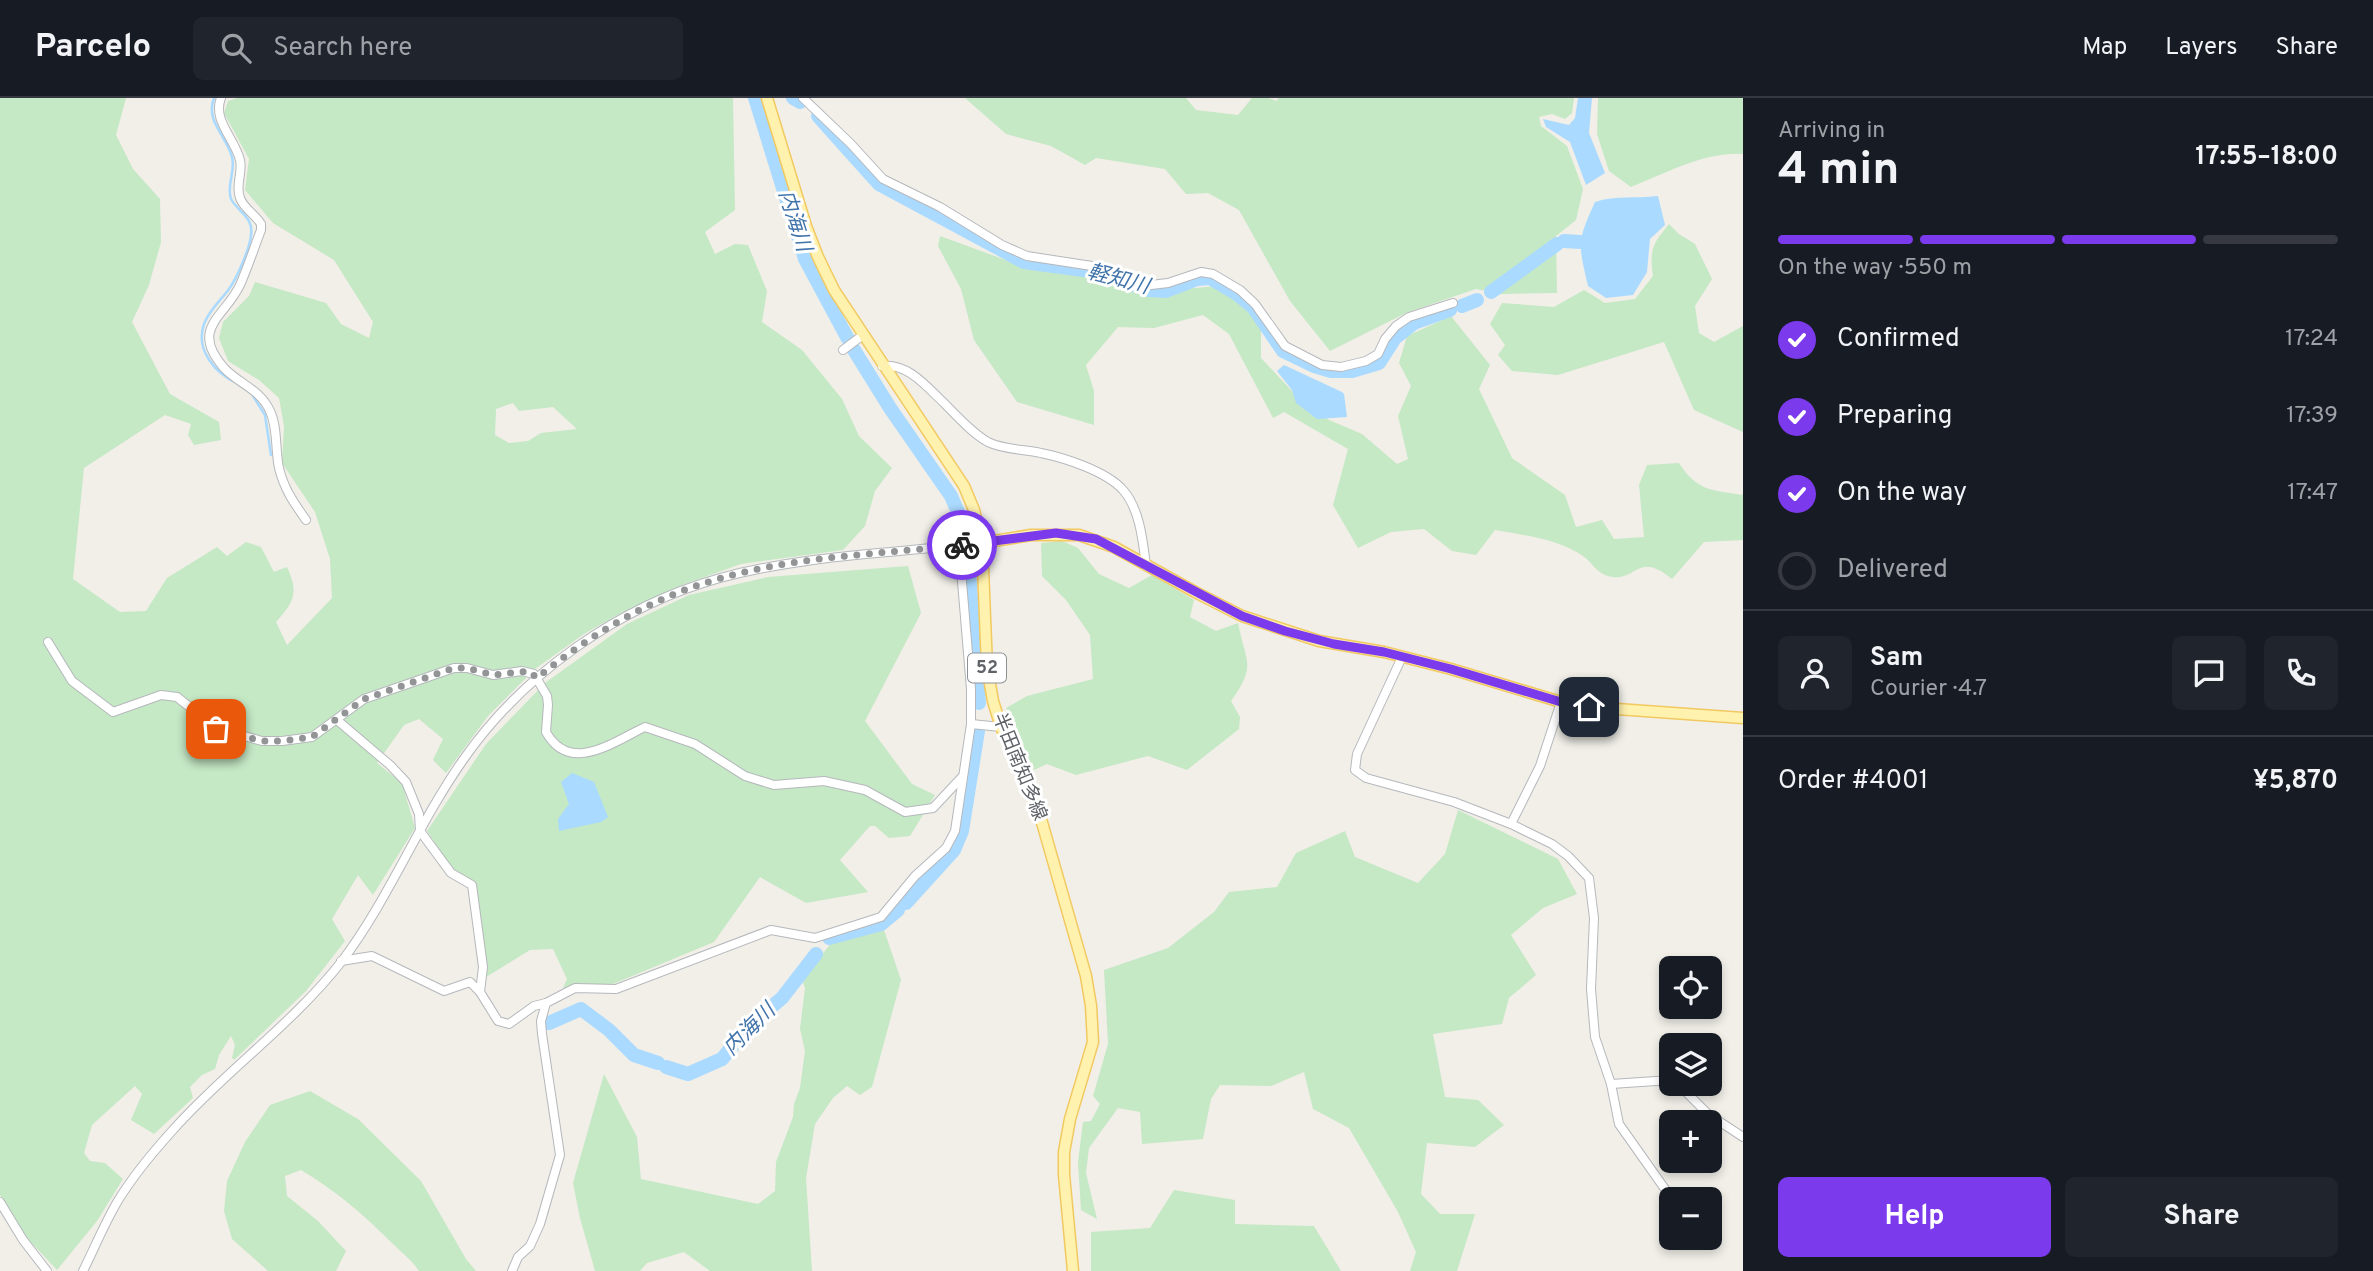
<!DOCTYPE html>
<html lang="en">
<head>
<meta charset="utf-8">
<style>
  :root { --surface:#171b24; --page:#20242c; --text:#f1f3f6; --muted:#9ea1a6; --line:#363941; --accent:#7c3aed }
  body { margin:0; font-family:Overpass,"Noto Sans JP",sans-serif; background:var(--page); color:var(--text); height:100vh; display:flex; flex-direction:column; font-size:26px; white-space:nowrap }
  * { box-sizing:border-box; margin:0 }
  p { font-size:23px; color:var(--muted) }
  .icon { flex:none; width:38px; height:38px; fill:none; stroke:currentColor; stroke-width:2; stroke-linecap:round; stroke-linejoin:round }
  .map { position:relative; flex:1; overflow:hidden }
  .drawer { display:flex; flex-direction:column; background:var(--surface); width:630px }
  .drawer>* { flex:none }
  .controls { position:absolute; left:1659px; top:858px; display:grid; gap:14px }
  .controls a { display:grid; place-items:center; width:63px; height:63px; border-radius:10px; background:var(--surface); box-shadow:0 4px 10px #0003; font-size:35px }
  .pin { position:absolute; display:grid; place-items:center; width:60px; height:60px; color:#fff; margin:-30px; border-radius:14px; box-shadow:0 4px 10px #0006 }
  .courier { position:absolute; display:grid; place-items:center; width:70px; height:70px; margin:-35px; border:5px solid #7c3aed; border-radius:50%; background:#fff; color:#222; box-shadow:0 2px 9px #0007 }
  .headline em { font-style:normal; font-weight:700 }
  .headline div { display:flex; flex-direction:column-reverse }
  .headline { display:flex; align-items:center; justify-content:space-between; height:119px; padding:0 35px }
  h1 { font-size:46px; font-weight:700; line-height:52px }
  .bar { display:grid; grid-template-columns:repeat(4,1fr); gap:10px 7px; align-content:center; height:84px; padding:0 35px }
  .bar i { height:9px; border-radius:5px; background:var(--line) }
  .bar .on { background:var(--accent) }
  .bar p { grid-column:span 4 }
  .line { display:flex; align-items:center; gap:18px; padding:0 35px; border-top:2px solid var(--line) }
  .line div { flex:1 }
  .round { display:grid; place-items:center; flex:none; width:74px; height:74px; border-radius:10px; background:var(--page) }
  ol { padding:0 35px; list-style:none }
  li { display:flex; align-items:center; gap:21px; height:77px }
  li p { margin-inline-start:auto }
  li .icon { padding:7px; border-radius:50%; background:var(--accent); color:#fff; stroke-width:4 }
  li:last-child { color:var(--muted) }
  li i { width:38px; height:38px; border:4px solid var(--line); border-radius:50% }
  .primary-button { display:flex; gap:14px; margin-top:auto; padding:14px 35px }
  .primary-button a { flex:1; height:80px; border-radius:10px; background:var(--accent); color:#fff; font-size:28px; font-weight:700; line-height:80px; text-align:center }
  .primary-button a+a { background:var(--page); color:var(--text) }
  header { display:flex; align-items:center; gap:42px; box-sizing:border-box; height:98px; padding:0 35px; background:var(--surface); border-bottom:2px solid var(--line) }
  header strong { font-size:33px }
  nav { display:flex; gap:38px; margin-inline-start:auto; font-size:24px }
  .search { width:490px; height:63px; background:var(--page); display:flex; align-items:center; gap:18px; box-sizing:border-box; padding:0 24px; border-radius:10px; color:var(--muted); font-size:26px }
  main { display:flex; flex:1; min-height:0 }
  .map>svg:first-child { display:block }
  .green { fill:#c5e8c5; fill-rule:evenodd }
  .water { fill:#aadaff }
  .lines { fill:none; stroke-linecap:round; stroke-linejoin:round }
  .stream { stroke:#aadaff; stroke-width:2.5 }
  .river { stroke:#aadaff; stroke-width:14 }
  .minor-casing { stroke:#b5b8bc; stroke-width:10 }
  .major-casing { stroke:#f2c960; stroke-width:13 }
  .minor { stroke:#fff; stroke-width:8 }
  .major { stroke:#fff2af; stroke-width:10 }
  .done { stroke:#929495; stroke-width:7; stroke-dasharray:0 12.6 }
  .route { stroke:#7c3aed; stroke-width:9 }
  .labels { text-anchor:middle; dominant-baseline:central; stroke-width:6; stroke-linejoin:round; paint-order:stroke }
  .shield { fill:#fff; stroke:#8f9295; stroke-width:2 }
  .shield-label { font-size:18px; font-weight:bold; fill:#5f6368 }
  .street-label { font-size:19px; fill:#5f6368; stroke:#fff }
  .water-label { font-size:21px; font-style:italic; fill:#4174aa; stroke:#fff }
</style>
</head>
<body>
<header>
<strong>Parcelo</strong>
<div class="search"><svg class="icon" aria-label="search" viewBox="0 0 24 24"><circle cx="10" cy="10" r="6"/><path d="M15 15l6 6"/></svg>Search here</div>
<nav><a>Map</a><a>Layers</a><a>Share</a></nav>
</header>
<main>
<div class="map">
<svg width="1743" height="1173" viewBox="0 0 1743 1173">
  <rect width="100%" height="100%" fill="#f1efe8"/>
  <!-- green -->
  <g class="green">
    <path d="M0,0H126L116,37L133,71L160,101L161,144L149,187L132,224L170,296L219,324L221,342L194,347L188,337L191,326L165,317L84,370L73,481L120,514L146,513L167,480L217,449L227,458L246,444L261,449L274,474L287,469C299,495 294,504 276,524L287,547L332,500L330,461L315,414L282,365L284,328L279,300L259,282L228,263L219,240L223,224L249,198L255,184L326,205L341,226L369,240L373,224L334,162L273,125L245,92L249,61L224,15L228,3L237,0H733L735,112L705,134L715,156L735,146L748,147L767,193L762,224L802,252L842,301L859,338L892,370L875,393L865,428L843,452L741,466L685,486L621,515L584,536L535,571L488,618L446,675L433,662L443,641L419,621L404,627L377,665L402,685L415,730L373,797L358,777L332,821L345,843L306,893L234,962L232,960L235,947L231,938L219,957L215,971L202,977L190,989L193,1000L154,1036L131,1022L142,996L135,988L92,1027L84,1055L90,1063L105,1065L123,1081L97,1123L57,1172L27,1140L0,1097ZM513,305L519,313L553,309L577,331L541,335L528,343L509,345L495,337L496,311Z"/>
    <path d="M965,0H1186L1196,12L1238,17L1252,0H1268L1277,3L1278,0H1574L1572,15L1565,21L1552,16L1539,19L1541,28L1567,48L1583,91L1576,122L1556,138L1557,195L1502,196L1476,191L1408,214L1330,253L1290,203L1239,112L1208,95L1186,96L1165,71L1096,60L1085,67L1051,48L1006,36Z"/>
    <path d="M1598,0H1743V56C1702,54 1668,75 1631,89L1609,73L1597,36Z"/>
    <path d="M1669,126L1679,136L1695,146L1712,181L1695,208L1699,235L1714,244L1743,228V334L1694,312L1664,244L1558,277L1512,273L1498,257L1505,247L1490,226L1502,205L1554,209L1584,192L1605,205L1635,201L1653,178C1649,151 1653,146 1669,126Z"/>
    <path d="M940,138L1022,168L1088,177L1147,197H1166L1186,191L1216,188L1241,204L1261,226V260L1293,294L1329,322L1362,336L1397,366L1408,361L1398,318L1411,288L1399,265L1407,238L1451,218L1490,267L1479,291L1512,360L1565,397L1576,429L1602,422L1614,441L1644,439L1639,387L1647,367L1679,365C1697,393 1711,392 1742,397L1743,395V442L1704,444L1672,481C1638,453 1637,482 1613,479C1597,477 1594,466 1583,458C1559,441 1523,437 1495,432L1476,457L1452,453L1424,431L1391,434L1358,450L1333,407L1348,351L1284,314L1273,320L1229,236L1203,217L1154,230L1118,229L1086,267L1094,293V327L1017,304L974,242L961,191L938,148Z"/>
    <path d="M1062,443L1078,450L1099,476L1129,490L1152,477L1194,502L1190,519L1216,533L1238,525C1246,566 1257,566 1231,603L1240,619L1239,631L1187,672L1148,658L1076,677L1047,666L1034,672L1006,610L1027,598L1093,581L1090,537L1066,502L1042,478L1041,445Z"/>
    <path d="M908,468L921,515L865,623L912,686L935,697L910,738L889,740L875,728H870L840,762L868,794L806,805L760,779L714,844L613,886L563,890L567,881L553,851L530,852L483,881L475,786L453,772L427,733L486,646L545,585L627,526L689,497L768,479Z"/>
    <path d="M1458,712L1558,761L1577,796L1543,810L1511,837L1536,877L1509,900L1502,926L1433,936L1445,999L1478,1002L1504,1027L1475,1049L1427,1045L1421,1096L1440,1116H1475L1457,1173H1410L1416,1154L1398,1114L1349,1030L1313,1011L1304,974L1271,988L1220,987L1211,1001L1203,1041L1142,1046L1140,1014L1118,1010L1089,1050L1086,1075L1097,1121L1081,1112L1078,1064L1083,1024L1091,1023L1100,1006L1093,998L1108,946L1104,872L1168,850L1214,814L1229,794L1277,789L1296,755L1345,733L1355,759L1418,785L1445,756Z"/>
    <path d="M883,829L901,882L872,989L860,997L847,988L833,1000L815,1026L806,1080L812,1173H710L684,1154L647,1165L640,1173H595L580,1120L573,1085L604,976L637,1039L641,1081L758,1106L775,1093L776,1064L793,1019L794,1006L800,990L805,953L800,931L805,890L802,882L832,844Z"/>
    <path d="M310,993L358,1021L421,1083L466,1161L476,1173H419C412,1162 401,1154 392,1145C364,1117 335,1092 301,1072L285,1078L287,1098L318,1123L346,1153L336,1173H268L232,1141L224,1113L227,1083L245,1044L270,1007Z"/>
    <path d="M1174,1092L1235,1102V1126L1314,1128L1341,1173H1091V1134L1150,1130Z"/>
  </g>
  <!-- water -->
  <g class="water">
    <path d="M1578,0H1592L1589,35L1605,75L1586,87L1570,44L1546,29L1543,21L1569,27L1575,20Z"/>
    <path d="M1658,98L1665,127L1650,141L1647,174L1633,197L1606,200L1588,188C1578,145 1577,144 1595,104C1616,97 1636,101 1658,98Z"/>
    <path d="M1284,267L1342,294L1344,296L1347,319L1317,321L1296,305L1292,292L1277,273Z"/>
    <path d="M572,675L594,684L608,719L601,724L559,733L558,721L569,706L561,684Z"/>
  </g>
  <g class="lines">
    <!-- stream -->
    <g class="stream">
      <path d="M214,0C205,23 226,37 232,59C236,73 226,87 231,101C238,114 254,119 251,137C250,150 237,180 229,191C221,202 209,212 204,226C195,252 215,275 237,285"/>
      <path d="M253,298L265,317L271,357"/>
    </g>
    <!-- river -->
    <g class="river">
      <path d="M755,0L805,161L848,241"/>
      <path d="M793,0L800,4"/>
      <path d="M818,18L879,86L1024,164L1098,174L1148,192L1166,193L1197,181L1210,180L1237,196L1253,209L1283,253L1314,268L1331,273H1352L1379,265L1395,240L1414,225L1450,212"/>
      <path d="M1564,143L1580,144"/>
      <path d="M1491,194L1557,146"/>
      <path d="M1462,208L1477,202"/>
      <path d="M854,252L890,310L951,398L965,430"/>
      <path d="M968,460L979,605"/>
      <path d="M906,805L954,752L962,733L978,633"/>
      <path d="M829,840L881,826L898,812"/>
      <path d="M549,925L581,911L609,932L634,957L658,965"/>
      <path d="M666,969L688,976L722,961L748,929L782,900L816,856"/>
    </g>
    <!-- minor casing -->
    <g class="minor-casing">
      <g id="minor">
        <path d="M221,0C212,22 235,41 240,62C243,76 235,86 240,100C244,111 255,116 261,126V132C254,150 248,169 240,187C225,219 189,230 224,270C239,286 260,291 270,313C278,330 275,352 279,370C284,391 294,405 306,422"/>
        <path d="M803,0L851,46L883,81L940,109L1002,147L1027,158L1105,170L1151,187L1168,185L1201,174L1213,176L1240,192L1255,206L1285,248L1322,267L1341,269L1366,263L1378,256L1385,241L1396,228L1409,219L1453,205"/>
        <path d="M843,252L863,237"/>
        <path d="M882,268C908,265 926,288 944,305C957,318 972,335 988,344C1004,352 1024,351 1041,355C1065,360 1106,373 1123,392C1140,411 1143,444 1146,468"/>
        <path d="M48,544L72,583L113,614L161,597L177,599L216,630L262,643H282L312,639L364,601L454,570H467L493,577L522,573L534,576L547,598L548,607L546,634C570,677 613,644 645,629L695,646L745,678L774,687L824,683L865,692L905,714L933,710L962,679"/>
        <path d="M1402,559L1357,656L1355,672L1366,680L1454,704L1511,726L1552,746L1568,758L1589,780L1594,820L1591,891L1595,939L1611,986L1619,1026L1672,1101"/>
        <path d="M337,622L390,667L406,684L419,716L420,733L451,775L472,787L483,869L480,894L498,923L509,926L534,908L546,905L575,890L616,891L771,832L815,840L881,819L915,778L946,750L955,733L971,626V591L959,448"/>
        <path d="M971,626L1001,629"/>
        <path d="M1511,726L1540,668L1561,604"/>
        <path d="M341,863L372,858L444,893L470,884L480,894"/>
        <path d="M1677,985L1708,1016L1743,1039"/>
        <path d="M1611,986L1671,982"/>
        <path d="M0,1104L23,1142L47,1173"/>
        <path d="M1705,1139L1707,1141"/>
        <path d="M83,1173C95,1149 105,1124 119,1101C134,1077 153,1054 172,1033C225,973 293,926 342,863C389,801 418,726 463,662C523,576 619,508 720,480C805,457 895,455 982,445"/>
        <path d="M512,1173L518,1159L530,1148L540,1126L560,1057L542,936L541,923L546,905"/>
      </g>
    </g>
    <!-- major casing -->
    <g class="major-casing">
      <g id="major">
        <path d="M767,0L806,128L818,159L834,192L964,388L974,412L982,445L987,569L993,603L1001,629L1039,714L1086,878L1091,908L1093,944L1070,1021L1064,1054V1077L1073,1173"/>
        <path d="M982,445L1031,437H1079L1114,449L1195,494L1242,518L1319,543L1384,554L1451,571L1561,604L1589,609L1743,620"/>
      </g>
    </g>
    <!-- minor -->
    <use href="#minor" class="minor"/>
    <!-- major -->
    <use href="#major" class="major"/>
  </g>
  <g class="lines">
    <!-- done -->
    <path class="done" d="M216,631L262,643H282L312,639L364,601L454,570H467L493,577L529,573L537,580C591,536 651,500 718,481C796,458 881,456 962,447"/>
    <!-- route -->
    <path class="route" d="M962,447L1056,435L1096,441L1242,518L1285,533L1334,546L1384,554L1451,571L1561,604L1589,609"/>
  </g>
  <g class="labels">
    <!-- shield labels -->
    <rect class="shield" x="968" y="555.5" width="38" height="29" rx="5"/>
    <g class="shield-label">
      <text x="987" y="570">52</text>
    </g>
    <!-- street labels -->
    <g class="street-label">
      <text transform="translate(1019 669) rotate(68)">半田南知多線</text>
    </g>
    <!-- water labels -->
    <g class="water-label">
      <text transform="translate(794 123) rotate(72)">内海川</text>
      <text transform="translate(1118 182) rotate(15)">軽知川</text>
      <text transform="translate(750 932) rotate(-45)">内海川</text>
    </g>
  </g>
</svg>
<div class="controls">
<a><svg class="icon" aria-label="locate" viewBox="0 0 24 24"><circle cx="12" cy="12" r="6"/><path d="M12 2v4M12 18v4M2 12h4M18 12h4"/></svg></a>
<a><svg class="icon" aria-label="layers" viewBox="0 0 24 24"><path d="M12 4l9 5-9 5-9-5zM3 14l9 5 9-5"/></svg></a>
<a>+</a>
<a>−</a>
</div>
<div class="pin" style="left:216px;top:631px;background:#ea580c"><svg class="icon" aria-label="bag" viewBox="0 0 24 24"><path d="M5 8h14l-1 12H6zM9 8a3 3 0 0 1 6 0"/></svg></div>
<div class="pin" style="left:1589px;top:609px;background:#1f2937"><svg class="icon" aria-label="home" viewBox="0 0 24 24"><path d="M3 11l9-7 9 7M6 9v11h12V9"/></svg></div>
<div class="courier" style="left:962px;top:447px"><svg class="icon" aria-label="bike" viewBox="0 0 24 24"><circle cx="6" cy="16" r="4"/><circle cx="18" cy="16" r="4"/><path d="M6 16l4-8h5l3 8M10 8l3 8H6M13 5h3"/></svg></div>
</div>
<section class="drawer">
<div class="headline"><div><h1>4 min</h1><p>Arriving in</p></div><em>17:55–18:00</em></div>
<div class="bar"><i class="on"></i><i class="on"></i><i class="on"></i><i></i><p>On the way · 550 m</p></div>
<ol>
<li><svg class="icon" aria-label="check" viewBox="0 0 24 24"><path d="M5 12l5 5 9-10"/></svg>Confirmed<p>17:24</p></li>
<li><svg class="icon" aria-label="check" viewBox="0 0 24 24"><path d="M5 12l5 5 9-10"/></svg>Preparing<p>17:39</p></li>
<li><svg class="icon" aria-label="check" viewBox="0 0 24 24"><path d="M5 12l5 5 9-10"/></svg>On the way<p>17:47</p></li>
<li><i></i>Delivered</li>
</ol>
<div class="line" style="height:126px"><a class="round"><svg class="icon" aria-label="person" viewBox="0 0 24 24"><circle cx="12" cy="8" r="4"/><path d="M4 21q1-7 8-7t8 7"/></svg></a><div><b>Sam</b><p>Courier · 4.7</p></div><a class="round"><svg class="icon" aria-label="chat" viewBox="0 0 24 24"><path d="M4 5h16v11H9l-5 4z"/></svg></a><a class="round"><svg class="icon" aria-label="phone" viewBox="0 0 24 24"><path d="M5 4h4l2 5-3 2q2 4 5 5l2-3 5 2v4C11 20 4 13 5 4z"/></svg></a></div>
<div class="line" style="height:91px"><div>Order #4001</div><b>¥5,870</b></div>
<div class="primary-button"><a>Help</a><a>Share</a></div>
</section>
</main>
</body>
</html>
